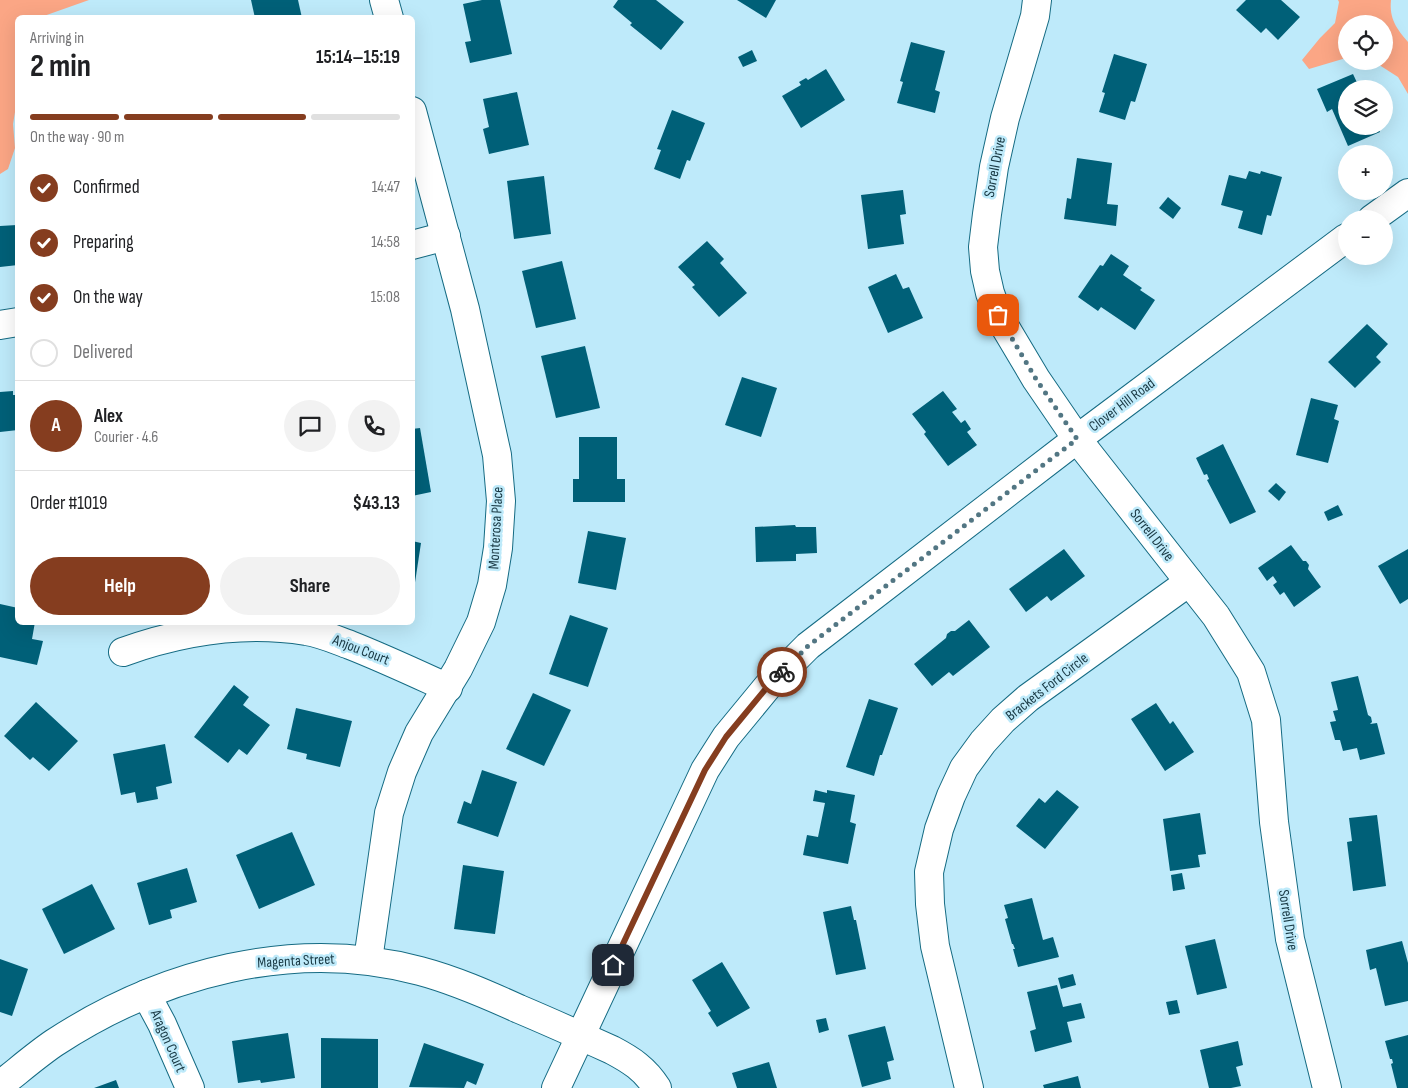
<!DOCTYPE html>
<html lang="en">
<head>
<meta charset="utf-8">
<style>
  :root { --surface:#fff; --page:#f2f2f2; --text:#202124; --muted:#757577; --line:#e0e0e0; --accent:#853d1f }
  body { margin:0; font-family:"Sofia Sans Condensed",sans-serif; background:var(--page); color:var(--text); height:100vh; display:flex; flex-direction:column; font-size:19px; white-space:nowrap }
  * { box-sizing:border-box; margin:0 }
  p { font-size:16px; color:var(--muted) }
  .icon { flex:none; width:28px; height:28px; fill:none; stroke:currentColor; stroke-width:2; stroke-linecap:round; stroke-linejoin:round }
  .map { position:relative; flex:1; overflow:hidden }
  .drawer { position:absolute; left:15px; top:15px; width:400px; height:610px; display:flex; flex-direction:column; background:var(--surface); border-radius:8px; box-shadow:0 5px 20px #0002 }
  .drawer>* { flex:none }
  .fabs { position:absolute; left:1338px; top:15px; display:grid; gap:10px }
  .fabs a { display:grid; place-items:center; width:55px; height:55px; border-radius:50%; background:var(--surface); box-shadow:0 5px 20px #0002; font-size:25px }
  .pin { position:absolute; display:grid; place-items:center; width:42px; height:42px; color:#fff; margin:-21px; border-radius:10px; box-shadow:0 2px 8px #0006 }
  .courier { position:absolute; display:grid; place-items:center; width:50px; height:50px; margin:-25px; border:4px solid #853d1f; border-radius:50%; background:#fff; color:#222; box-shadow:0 1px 6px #0007 }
  .summary em { font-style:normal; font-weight:700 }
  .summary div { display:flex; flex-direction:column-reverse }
  .summary { display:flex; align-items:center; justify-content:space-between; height:85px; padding:0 15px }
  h1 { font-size:32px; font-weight:700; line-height:38px }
  .bar { display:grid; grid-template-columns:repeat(4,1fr); gap:8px 5px; align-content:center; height:60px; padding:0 15px }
  .bar i { height:6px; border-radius:4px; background:var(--line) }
  .bar .on { background:var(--accent) }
  .bar p { grid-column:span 4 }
  .line { display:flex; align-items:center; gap:12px; padding:0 15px; border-top:1px solid var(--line) }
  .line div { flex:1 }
  .round { display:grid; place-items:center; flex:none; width:52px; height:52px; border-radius:26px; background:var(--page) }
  ol { padding:0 15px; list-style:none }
  li { display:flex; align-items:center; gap:15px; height:55px }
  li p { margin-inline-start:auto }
  li .icon { padding:5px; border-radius:50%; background:var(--accent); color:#fff; stroke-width:4 }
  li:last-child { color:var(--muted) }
  li i { width:28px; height:28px; border:2px solid var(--line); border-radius:50% }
  .button { display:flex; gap:10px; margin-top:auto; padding:10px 15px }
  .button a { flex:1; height:58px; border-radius:30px; background:var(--accent); color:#fff; font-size:20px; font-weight:700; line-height:58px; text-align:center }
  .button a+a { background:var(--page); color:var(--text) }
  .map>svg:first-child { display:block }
  .green { fill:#fba685 }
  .building { fill:#006078 }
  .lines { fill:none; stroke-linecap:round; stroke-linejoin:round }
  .minor-casing { stroke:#156b83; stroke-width:30 }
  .tertiary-casing { stroke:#156b83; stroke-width:30 }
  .minor { stroke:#fff; stroke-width:28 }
  .tertiary { stroke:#fff; stroke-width:28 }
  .done { stroke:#527683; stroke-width:5; stroke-dasharray:0 9 }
  .route { stroke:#853d1f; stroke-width:6 }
  .labels { text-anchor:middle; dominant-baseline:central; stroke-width:5; stroke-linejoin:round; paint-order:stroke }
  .street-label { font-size:15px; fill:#183843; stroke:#beeafa }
</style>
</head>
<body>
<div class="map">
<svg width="1408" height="1088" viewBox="0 0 1408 1088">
  <rect width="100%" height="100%" fill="#beeafa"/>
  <!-- green -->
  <g class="green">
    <path d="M0,0H89L41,17L18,18V94L13,124L15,148L8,169L0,174Z"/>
    <path d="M1338,0H1391C1389,19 1397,29 1408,42V94L1398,77L1373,61H1384V24H1346V58L1309,69L1302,60L1320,38L1335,23L1339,2Z"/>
  </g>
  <!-- building -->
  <g class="building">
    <path d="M251,0H298L302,18H255Z"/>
    <path d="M482,0H500L512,54L470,63L465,42L471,41L463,4Z"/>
    <path d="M618,0H656L684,22L661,50L630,25L632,23L613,7Z"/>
    <path d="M737,0H776L766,18Z"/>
    <path d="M1246,0H1281L1300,17L1278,40L1266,28L1261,33L1236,10Z"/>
    <path d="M911,42L945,51L935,90L940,92L935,113L897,103L903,82L900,81Z"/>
    <path d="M752,50L757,61L743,67L738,57Z"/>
    <path d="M1114,54L1147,64L1135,102L1131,101L1125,120L1099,112L1105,93L1102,92Z"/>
    <path d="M826,69L845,100L801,128L782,96L801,85L799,82L806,78L808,80Z"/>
    <path d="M1353,74L1360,89H1346V126H1378L1380,132L1348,146L1332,109L1327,112L1317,89Z"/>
    <path d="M517,92L529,145L489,154L483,129L489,127L483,99Z"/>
    <path d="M672,110L705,123L690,161L687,160L680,179L654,169L661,150L657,149Z"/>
    <path d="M1077,158L1112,163L1107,204L1118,205L1116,226L1064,219L1067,198L1071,199Z"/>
    <path d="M1249,171L1260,174L1261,171L1282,177L1271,216L1267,215L1262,235L1238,228L1243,211L1221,205L1229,175L1246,179Z"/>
    <path d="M544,176L551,234L514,239L507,181Z"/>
    <path d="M903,190L906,214L900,215L904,244L868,249L861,195Z"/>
    <path d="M1168,197L1181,208L1173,219L1159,208Z"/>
    <path d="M17,225L18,265L0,267V226Z"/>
    <path d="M707,241L724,259L720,263L747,293L719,317L692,287L695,285L678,267Z"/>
    <path d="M1111,254L1129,266L1123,275L1142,288L1140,290L1155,300L1135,330L1101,307L1098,311L1078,297L1100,265L1103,266Z"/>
    <path d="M562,261L576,319L536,328L522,271Z"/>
    <path d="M896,274L903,289L909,287L923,318L888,333L868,287Z"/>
    <path d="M1367,324L1388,344L1376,357L1381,362L1355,388L1328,362Z"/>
    <path d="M585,346L600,408L556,418L541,356Z"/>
    <path d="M742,377L777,388L761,437L725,425Z"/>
    <path d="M13,391V395H18V430L0,432V392Z"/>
    <path d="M943,391L957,409L952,412L961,423L965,420L971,429L967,432L977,445L948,466L924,434L926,432L912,414Z"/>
    <path d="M1311,398L1338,405L1334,419L1339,421L1328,463L1296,455Z"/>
    <path d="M420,428L431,492L412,496V429Z"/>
    <path d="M579,437H617V479H625V502H573V479H579Z"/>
    <path d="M1223,444L1256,512L1230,524L1207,480L1209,479L1207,474L1204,475L1196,458Z"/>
    <path d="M1276,483L1286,492L1279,501L1268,491Z"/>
    <path d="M1338,505L1343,515L1328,521L1324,512Z"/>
    <path d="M795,525L796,527H816L817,553L796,554V561L756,562L755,527Z"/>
    <path d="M588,531L626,538L616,590L578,583Z"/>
    <path d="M412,541L421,543L414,589H412Z"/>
    <path d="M1291,545L1303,561H1306L1309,565L1308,569L1321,587L1294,607L1284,592L1280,595L1273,585L1277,582L1273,576L1267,581L1258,568Z"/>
    <path d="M1064,549L1085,576L1051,601L1047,596L1026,612L1009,589Z"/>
    <path d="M1408,549V599L1400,604L1378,566Z"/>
    <path d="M0,604L18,608V622H35L32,639L43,641L37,665L0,657Z"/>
    <path d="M570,615L608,628L588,687L549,674Z"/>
    <path d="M969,620L990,647L953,676L949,672L932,686L914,664L946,638L947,634L951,631H955Z"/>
    <path d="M1358,676L1368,715L1371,717L1372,722L1370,724L1377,723L1385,754L1360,760L1357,748L1343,751L1340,740H1335L1330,722L1336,721L1333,711L1338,710L1331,682Z"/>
    <path d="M234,685L249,697L243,705L270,725L247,755L239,749L228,763L194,737Z"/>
    <path d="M533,693L571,710L544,766L506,749Z"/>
    <path d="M869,699L898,708L882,755H880L874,776L846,767Z"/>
    <path d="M36,702L78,741L49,771L33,757L30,760L4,736Z"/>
    <path d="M1156,703L1170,724L1173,721L1194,752L1165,771L1131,719Z"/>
    <path d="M296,708L352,721L340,767L306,759L307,754L287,749Z"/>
    <path d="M165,744L172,783L156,787L158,799L137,803L135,792L121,795L113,754Z"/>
    <path d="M482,770L517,782L498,837L457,823L464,801L471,804Z"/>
    <path d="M815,790L827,793V790L855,795L850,822L856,824L848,864L803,855L807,835L818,837L825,803L813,801Z"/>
    <path d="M1057,790L1079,807L1045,849L1016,826L1039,798L1045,803Z"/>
    <path d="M1200,813L1206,854L1198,855L1200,867L1170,871L1163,819Z"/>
    <path d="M1377,815L1386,886L1353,891L1347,842L1352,841L1349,818Z"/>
    <path d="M292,832L315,885L259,909L236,855Z"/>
    <path d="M463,865L504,871L495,934L454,929Z"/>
    <path d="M187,868L197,902L170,910L172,918L149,925L137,883Z"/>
    <path d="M1182,873L1185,889L1173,891L1171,875Z"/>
    <path d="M92,884L115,929L64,954L42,909Z"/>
    <path d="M1032,898L1043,940L1053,937L1059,957L1018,967L1013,949H1015L1013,944H1012L1005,919L1008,918L1004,905Z"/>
    <path d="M851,906L854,920H856L866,969L836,975L823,912Z"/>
    <path d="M1215,939L1227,988L1197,995L1185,946Z"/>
    <path d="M1402,941L1408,963V1001L1385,1006L1376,968L1370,970L1366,950Z"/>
    <path d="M0,959L28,969L12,1016L0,1012Z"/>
    <path d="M722,962L750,1008L717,1027L708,1013L711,1011L692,980Z"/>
    <path d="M1073,974L1076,985L1061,989L1058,978Z"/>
    <path d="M1057,985L1063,1007L1081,1003L1085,1018L1067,1022L1072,1042L1035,1052L1030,1031L1036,1029L1027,992Z"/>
    <path d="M1177,1000L1180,1013L1169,1015L1166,1002Z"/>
    <path d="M826,1018L829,1030L819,1033L816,1020Z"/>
    <path d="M885,1026L894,1060L887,1062L891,1079L862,1087L848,1035Z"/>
    <path d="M288,1033L295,1078L261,1083L260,1080L238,1083L232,1041Z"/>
    <path d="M1408,1035V1088H1397L1391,1064L1393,1063L1392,1059H1390L1385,1041Z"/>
    <path d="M321,1038L378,1039V1088H321Z"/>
    <path d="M1238,1041L1243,1065L1236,1067L1241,1086L1231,1088H1209L1200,1050Z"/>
    <path d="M424,1043L484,1064L476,1085L467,1081L464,1088L409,1087Z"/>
    <path d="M769,1062L777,1088H737L732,1073Z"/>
    <path d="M1078,1076L1081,1088H1044L1043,1085Z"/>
    <path d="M116,1080L119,1088H94Z"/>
  </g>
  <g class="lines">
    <!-- minor casing -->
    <g class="minor-casing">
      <g id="minor">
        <path d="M384,0L389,18"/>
        <path d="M1037,0L1035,16L1005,118L994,167L987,214L983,247L985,271L990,293L998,315L1036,379L1077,439L1216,616L1251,672L1266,720L1274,822L1290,939L1327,1088"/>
        <path d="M412,245L446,236"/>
        <path d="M0,325L18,322"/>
        <path d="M123,652C182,631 244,621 306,631C321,633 336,640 350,645C383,658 415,673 448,688"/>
        <path d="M368,960L389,813L402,772L419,733L458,669L481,622L492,585L498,548L501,501L497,455L465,309L412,111"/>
        <path d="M146,994L162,1024L190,1088"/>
        <path d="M0,1085C18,1071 35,1056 54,1043C161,973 294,937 420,971C454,980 486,994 519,1009C550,1022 581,1036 612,1050C631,1060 645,1069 657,1088"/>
        <path d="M969,1088L935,946L930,904L929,872L939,829L951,796L964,768L983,742L1003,720L1028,698L1189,582"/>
      </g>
    </g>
    <!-- tertiary casing -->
    <g class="tertiary-casing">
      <g id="tertiary">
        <path d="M1372,219L1408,193"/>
        <path d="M556,1088L705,770L726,737L768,686L808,646L1077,439L1346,238"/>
      </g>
    </g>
    <!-- minor -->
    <use href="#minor" class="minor"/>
    <!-- tertiary -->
    <use href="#tertiary" class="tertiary"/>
  </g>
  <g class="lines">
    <!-- done -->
    <path class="done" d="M782,672L808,646L1077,439L1036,379L998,315"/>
    <!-- route -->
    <path class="route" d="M613,965L705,770L726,737L768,686L782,672"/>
  </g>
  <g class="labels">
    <!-- street labels -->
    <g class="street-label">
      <text transform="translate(995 167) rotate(-79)">Sorrell Drive</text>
      <text transform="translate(1122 405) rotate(-37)">Clover Hill Road</text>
      <text transform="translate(496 528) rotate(-87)">Monterosa Place</text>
      <text transform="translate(1152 535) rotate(52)">Sorrell Drive</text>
      <text transform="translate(361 650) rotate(21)">Anjou Court</text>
      <text transform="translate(1047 687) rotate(-38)">Brackets Ford Circle</text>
      <text transform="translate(1288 920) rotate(81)">Sorrell Drive</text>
      <text transform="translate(296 961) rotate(-3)">Magenta Street</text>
      <text transform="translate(168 1041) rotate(66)">Aragon Court</text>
    </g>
  </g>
</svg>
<div class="fabs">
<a><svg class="icon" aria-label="locate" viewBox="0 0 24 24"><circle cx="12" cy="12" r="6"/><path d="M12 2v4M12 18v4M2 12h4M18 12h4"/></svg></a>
<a><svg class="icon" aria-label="layers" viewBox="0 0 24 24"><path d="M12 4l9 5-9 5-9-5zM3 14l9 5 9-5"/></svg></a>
<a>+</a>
<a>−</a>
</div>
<div class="pin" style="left:998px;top:315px;background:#ea580c"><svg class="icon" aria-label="bag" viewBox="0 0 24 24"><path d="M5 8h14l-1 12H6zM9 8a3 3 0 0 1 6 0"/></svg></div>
<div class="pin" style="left:613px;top:965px;background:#1f2937"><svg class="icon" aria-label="home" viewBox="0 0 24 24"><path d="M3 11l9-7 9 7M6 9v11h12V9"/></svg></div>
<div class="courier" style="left:782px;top:672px"><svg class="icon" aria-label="bike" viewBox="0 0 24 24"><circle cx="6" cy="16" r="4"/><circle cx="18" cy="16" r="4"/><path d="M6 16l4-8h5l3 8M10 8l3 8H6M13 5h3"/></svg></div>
<section class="drawer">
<div class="summary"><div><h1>2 min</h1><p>Arriving in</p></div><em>15:14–15:19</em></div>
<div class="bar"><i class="on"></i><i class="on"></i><i class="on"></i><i></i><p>On the way · 90 m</p></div>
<ol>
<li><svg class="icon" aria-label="check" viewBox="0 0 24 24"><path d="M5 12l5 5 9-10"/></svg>Confirmed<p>14:47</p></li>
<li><svg class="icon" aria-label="check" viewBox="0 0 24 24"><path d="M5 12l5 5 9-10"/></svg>Preparing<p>14:58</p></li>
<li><svg class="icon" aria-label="check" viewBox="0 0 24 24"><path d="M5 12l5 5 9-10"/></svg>On the way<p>15:08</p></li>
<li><i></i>Delivered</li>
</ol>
<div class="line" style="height:90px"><b class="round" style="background:var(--accent);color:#fff">A</b><div><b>Alex</b><p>Courier · 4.6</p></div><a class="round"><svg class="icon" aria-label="chat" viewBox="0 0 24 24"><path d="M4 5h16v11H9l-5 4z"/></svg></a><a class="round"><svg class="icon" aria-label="phone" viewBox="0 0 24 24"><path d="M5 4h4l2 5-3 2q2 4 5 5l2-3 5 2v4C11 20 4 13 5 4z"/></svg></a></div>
<div class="line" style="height:65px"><div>Order #1019</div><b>$43.13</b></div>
<div class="button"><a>Help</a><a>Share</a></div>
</section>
</div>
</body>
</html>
